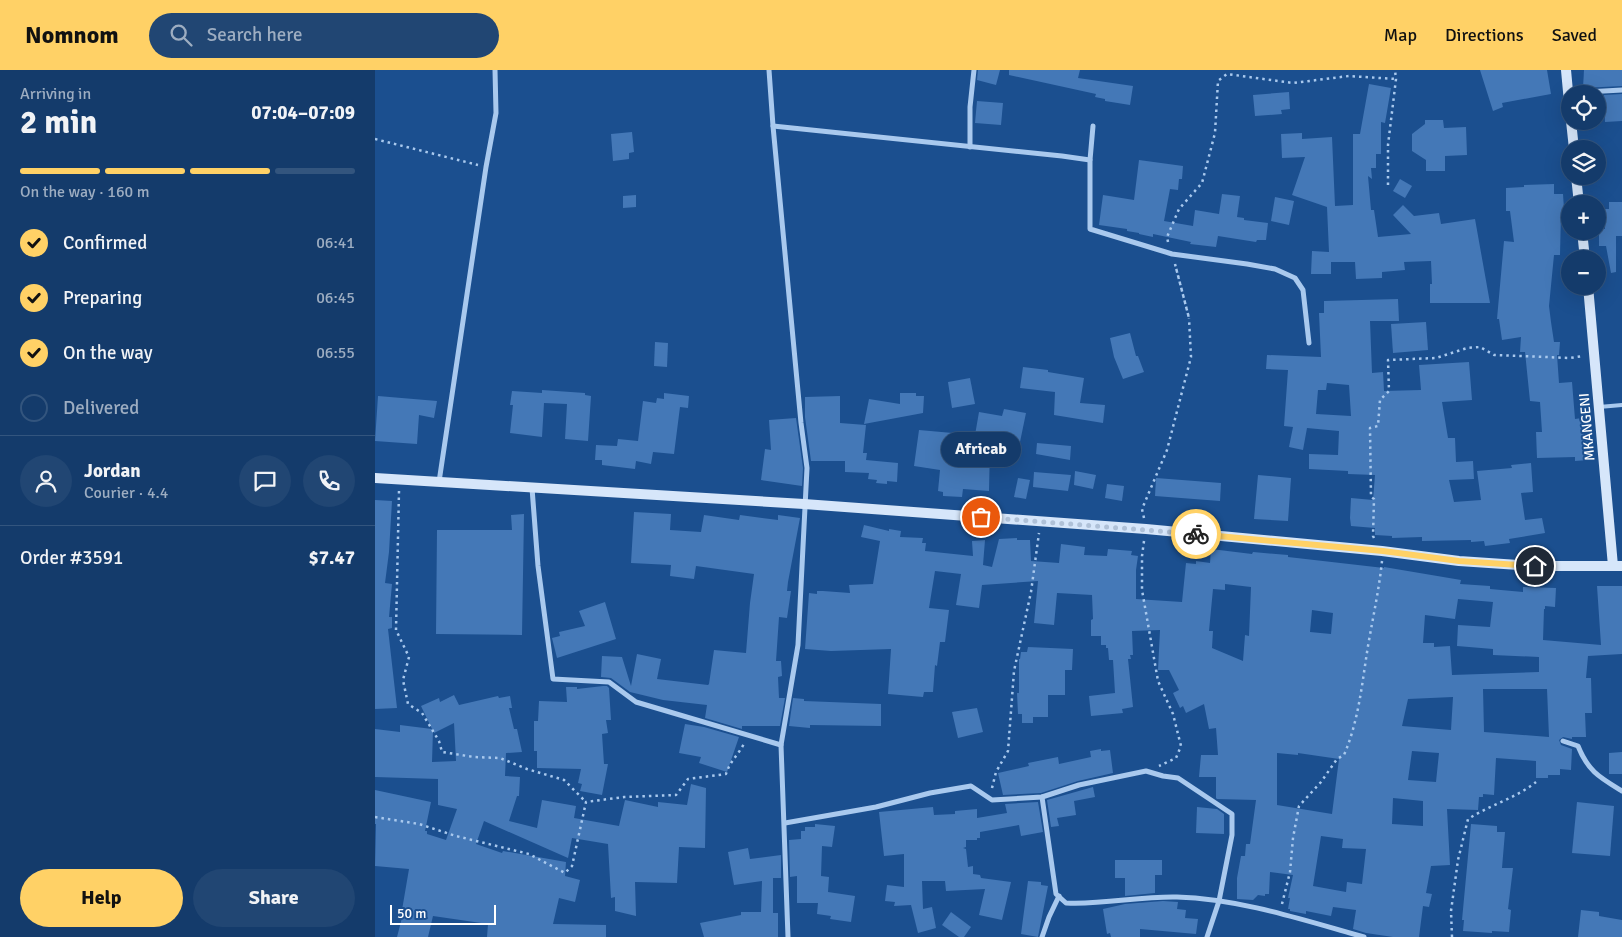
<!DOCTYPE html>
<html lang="en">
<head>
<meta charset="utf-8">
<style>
  :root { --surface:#143b6b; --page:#214673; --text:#f1f3f6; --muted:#9dadc1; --line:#33557e; --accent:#ffd166 }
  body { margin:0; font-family:Signika,sans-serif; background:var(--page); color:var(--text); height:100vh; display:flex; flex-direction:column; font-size:19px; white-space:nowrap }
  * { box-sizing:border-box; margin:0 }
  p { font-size:16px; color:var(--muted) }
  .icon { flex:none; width:28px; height:28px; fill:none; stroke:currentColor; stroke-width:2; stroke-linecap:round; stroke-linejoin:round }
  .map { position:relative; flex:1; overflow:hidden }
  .details { display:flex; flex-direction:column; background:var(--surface); width:375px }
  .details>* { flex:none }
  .fabs { position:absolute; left:1186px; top:15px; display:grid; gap:10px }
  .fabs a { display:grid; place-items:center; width:45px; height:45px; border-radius:50%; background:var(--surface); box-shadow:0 5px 20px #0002,0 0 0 1px var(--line); font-size:25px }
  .scale { position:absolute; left:15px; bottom:12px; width:106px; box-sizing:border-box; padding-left:5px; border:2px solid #fff; border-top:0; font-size:14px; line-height:18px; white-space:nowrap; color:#fff; -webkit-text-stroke:4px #1b4f8f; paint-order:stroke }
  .pin { position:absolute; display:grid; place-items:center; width:42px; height:42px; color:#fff; margin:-21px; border:2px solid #fff; border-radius:50%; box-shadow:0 1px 5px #0007 }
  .courier { position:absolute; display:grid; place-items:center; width:50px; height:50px; margin:-25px; border:4px solid #ffd166; border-radius:50%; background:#fff; color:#222; box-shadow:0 1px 6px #0007 }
  .bubble { position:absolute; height:35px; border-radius:18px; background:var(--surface); box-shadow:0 5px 20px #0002,0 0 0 1px var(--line); font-size:16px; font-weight:700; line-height:35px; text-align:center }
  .overview em { font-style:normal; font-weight:700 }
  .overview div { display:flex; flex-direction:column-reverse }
  .overview { display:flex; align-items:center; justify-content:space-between; height:85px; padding:0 20px }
  h1 { font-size:32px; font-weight:700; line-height:38px }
  .bar { display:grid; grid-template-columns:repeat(4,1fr); gap:8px 5px; align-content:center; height:60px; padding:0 20px }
  .bar i { height:6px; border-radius:4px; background:var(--line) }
  .bar .selected { background:var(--accent) }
  .bar p { grid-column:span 4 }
  .line { display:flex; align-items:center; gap:12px; padding:0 20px; border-top:1px solid var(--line) }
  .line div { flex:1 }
  .round { display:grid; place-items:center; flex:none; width:52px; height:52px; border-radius:26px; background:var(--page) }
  ol { padding:0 20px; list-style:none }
  li { display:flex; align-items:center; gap:15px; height:55px }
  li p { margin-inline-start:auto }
  li .icon { padding:5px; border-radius:50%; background:var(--accent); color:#111; stroke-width:4 }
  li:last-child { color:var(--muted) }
  li i { width:28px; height:28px; border:2px solid var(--line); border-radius:50% }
  .primary-button { display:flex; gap:10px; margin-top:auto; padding:10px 20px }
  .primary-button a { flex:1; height:58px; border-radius:30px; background:var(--accent); color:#111; font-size:20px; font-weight:700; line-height:58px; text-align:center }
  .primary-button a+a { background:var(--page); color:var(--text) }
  header { display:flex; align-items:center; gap:30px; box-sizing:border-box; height:70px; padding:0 25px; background:var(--accent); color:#111 }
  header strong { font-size:24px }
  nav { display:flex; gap:28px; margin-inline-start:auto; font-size:18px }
  .search { width:350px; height:45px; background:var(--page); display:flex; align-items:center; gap:12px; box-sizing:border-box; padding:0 18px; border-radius:28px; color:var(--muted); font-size:19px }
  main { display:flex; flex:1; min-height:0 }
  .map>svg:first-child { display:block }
  .building { fill:#4478b7; fill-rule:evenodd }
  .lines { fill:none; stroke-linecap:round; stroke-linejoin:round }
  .path { stroke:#a9c9ee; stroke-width:2.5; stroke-dasharray:2.5 4; stroke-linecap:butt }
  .lane { stroke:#a9c9ee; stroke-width:4 }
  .street { stroke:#a9c9ee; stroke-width:5 }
  .secondary { stroke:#d6e6fa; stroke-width:10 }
  .done { stroke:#afc1d8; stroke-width:5; stroke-dasharray:0 9 }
  .route { stroke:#ffd166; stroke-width:6 }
  .labels { text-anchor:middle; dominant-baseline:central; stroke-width:4; stroke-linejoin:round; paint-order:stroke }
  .street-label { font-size:14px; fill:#fff; stroke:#1b4f8f }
</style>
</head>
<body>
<header>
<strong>Nomnom</strong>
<div class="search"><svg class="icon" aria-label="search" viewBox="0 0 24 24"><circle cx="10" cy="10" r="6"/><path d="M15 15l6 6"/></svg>Search here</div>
<nav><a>Map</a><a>Directions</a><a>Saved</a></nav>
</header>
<main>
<section class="details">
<div class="overview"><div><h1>2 min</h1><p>Arriving in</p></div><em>07:04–07:09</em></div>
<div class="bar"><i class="selected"></i><i class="selected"></i><i class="selected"></i><i></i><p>On the way · 160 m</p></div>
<ol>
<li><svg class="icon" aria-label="check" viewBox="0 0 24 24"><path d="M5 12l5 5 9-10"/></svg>Confirmed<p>06:41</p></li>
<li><svg class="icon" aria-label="check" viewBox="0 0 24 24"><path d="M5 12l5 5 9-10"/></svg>Preparing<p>06:45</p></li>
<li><svg class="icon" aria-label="check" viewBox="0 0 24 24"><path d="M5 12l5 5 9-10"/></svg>On the way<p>06:55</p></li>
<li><i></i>Delivered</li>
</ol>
<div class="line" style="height:90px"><a class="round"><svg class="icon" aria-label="person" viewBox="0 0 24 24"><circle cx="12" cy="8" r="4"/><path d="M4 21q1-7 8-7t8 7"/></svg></a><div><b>Jordan</b><p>Courier · 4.4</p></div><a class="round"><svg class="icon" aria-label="chat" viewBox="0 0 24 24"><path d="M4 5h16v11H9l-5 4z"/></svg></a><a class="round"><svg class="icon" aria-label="phone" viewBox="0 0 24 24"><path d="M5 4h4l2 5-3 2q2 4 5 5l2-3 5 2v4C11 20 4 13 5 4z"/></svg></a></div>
<div class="line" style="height:65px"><div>Order #3591</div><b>$7.47</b></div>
<div class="primary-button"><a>Help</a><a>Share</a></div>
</section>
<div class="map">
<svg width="1247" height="867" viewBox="0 0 1247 867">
  <rect width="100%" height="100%" fill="#1b4f8f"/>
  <!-- building -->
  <g class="building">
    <path d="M603,0H625L621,15L602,10Z"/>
    <path d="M634,0H705L703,8L758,16L755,35L730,31V29L720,27L721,24L634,5Z"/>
    <path d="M1105,0H1172L1176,24L1127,33L1128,37L1118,41Z"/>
    <path d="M1209,0H1247V16L1208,18Z"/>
    <path d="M994,14L1016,18L1010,53L1006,52V84H1001V98H996L997,109L993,106L996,140H999L1003,167L1036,164L1018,145L1028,135L1039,146L1064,143L1066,154L1100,149L1115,233H1055V214H1057L1056,191L1029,192L1030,200L1007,202V208L981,209L980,192H956V204H936L937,181L954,182L952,137L917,125L930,87L907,88L906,64L927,63V69L957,67L960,136L978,135V64H985Z"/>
    <path d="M914,22L915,39L906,40L907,44L880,46L878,25Z"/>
    <path d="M1247,24V51L1230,52L1229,25Z"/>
    <path d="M602,31L628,33L626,55L600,53Z"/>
    <path d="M1050,50H1068L1069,58L1091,57L1092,85L1070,86V101H1051V90L1037,81V64L1050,54Z"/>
    <path d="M257,62L259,82L254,83V89L238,91L236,64Z"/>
    <path d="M764,90L808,96L807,109H804L803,120L795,119L789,151L818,156L820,140L844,144L847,124L865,126L862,147L869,148V150L893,153L891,170H882L881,172L843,166L841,177L815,174L816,172L778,164V167L764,164V163L752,161V159L724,155L728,125L759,130Z"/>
    <path d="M1025,109L1037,116L1030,128L1018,121Z"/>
    <path d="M1179,114V124H1188L1189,139H1187L1186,143L1185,185H1179L1174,236L1176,252L1179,272H1185L1184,285H1182L1184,313L1197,312L1200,349L1207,348L1209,364H1213L1214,390L1200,391V387L1162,388L1161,362H1167L1165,332L1155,331L1150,282H1145L1146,267L1127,270L1124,249H1122L1129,171L1139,172L1135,141H1131V118L1149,117V115Z"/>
    <path d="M261,125V137L248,138V126Z"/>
    <path d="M900,127L919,131L914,155L896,151Z"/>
    <path d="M1234,132H1247V166H1241V202L1236,203L1231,176H1224V159H1230V139H1234Z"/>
    <path d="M1023,229L1024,251H995L997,303L1008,302L1009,321L1046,320L1044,295L1094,292L1097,330L1067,332L1073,368H1080L1081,392L1098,391L1099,409L1074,410L1079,432L1106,430L1102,401L1137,398L1136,395L1156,393L1158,422L1146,423L1150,450L1167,448L1170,463L1134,469L1135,473L1110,476L1109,471L1096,472V470L1047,471V467L1017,468V466L1000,465V458L976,456L975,448L976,428L998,430L1000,405L973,404V401L934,399V384L963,385L964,361L932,358L928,380L914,377L918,357L909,356L913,300L891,299L892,285L946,287L944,243H949V231ZM952,313L974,315L976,346L941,344L943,320H951Z"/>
    <path d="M1051,252L1053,280L1018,283L1016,254Z"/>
    <path d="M755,263L761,286H763L769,302L748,309L739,287L735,268Z"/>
    <path d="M280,272L293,273L292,297L279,296Z"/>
    <path d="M648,297L673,300V302L709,308L705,333L730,335L728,353L679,345L680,322L645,318Z"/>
    <path d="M595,308L600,334L577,338L573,312Z"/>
    <path d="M167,320L210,323V325L216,326L213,371L190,369L192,334L169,333L167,367L135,363L138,335H135L137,321L167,323Z"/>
    <path d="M289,323L314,326L313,338L305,337L299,384L278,382L276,394L261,391L260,399L227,395V390H220L221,375L242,376L243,369L263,371L268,331L281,333L282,328L289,329Z"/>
    <path d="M525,323H541V326H549L548,343L489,354L494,329L525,334Z"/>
    <path d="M3,326L62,331L59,348L44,345L42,374L0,371Z"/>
    <path d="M465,326V353L491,355L488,383H492L491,390L523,393L522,412L512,411V414L501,413L502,410L493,409L494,403L470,402V391H436L430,347V327Z"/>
    <path d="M629,339L651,343L645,372L620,368L618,377L615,376L614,421L588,419L587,427L568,426V422L563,421L565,400L539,396L544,360L600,365L604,342L627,346Z"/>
    <path d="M421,348L428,398L427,416L386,410L390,379L396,380L394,350Z"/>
    <path d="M662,373L696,376L695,390L661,384Z"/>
    <path d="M700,401L721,405L718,419L699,415Z"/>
    <path d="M659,402L696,405L693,421L658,417Z"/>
    <path d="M883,405L916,408L913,451L879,449Z"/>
    <path d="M643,408L655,410L651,429L639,427Z"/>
    <path d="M781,408L846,413L845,431L780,426Z"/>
    <path d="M732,414L749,416L747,431L730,428Z"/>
    <path d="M0,430L17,431L14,482L10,513L17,514L14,547H17V558L13,559L22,638L0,639Z"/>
    <path d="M259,442L296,444L295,460L326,462L329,445L364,450L365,445L403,450V445L425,448L413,512L412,521H416L412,548L404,547L401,591H406L407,606L403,607L404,628H410L405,656H367V659L330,648L332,635L288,630L255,622L236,608L226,607L227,586L247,587L256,616L262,584L286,589L282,609L333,615L334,614L339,580L371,583L375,533L379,504L321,496L319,509L295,506L296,495L256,493Z"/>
    <path d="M149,444L147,565L61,564L62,460H137L136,445Z"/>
    <path d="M489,455L514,461V459L526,461L525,467L548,468L547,473H551L550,481L598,486L597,471L610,470L608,495L617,497L624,469L642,468V470H655L656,491L684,493L686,474L710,477L709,485L732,486L733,479L757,481L756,485L763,486L761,500V529L807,532L811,493L821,494V491L835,493L836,479L877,484L878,482L913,485V487L1009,498V497L1086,510L1085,514L1115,516V519L1148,522V517L1181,518L1180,537L1170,536V539H1169L1168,570L1226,575L1222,516H1247V584L1213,586L1211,608H1216L1217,643H1210L1211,667H1197V669L1188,667L1184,670L1186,675L1197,679L1196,700L1185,699V705H1173V708H1161V691L1121,688L1119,725L1108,724V727H1104L1103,740L1072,739L1075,795L1056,796L1051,823L1057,824L1054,837L1048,836L1044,867H1018L991,863L978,859L981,840L958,837L956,846L931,841V844L915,841V839H913L915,828H913L918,805L895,802L894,824H890V826L883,825L878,830L862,829V808L866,786H870L871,774H875L881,730L842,729L841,728V707H824L826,685H843L841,658L834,659L829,634L811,643L808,636L805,638L798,623L804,620L794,600H783L785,560L757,561L758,585H755L756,589H753L758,637L747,639L748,643L716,646L714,626L740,623L738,590H734L733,578H731V575H726V566H716V550L718,549L717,525L682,523L679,555L659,553L663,511L607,515L604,538L581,535L586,504L560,501L554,538L574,540L570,572H565L562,596L560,595L558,622H549L548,627L513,624L516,579L456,581L430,579L434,523L442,524V521H448L475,523L474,515L498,514L505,471L486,467ZM850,514L876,517L874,566L870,565L868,591L837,578L838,561H834L838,519L850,520ZM1083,529L1118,532L1115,557L1083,555L1082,576L1118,579V585L1164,587V602L1077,605L1075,576L1059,577V573H1048L1050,545L1080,549ZM937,540L958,543L956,564L935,562ZM1108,619H1172L1174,667L1109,662ZM1078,627L1076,660L1027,656L1033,629ZM1037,681L1064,683L1061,712L1033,710ZM902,683L923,685V683L964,689L957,744L902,735ZM1018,728L1048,731V756L1017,754ZM946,766L968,769L967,778L991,779L987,814L972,812L971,822L938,816Z"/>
    <path d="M230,532L241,569L182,588L177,568L185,566L184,562L210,556L204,541Z"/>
    <path d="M653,577L698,579L697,600H690V625H673V647H658V653H647V644H643L642,623H644V589H645L646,582H652Z"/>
    <path d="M226,616H232L234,618L236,650H231L233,663L227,664L229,694H233L227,725L205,721L207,714L203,713L206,699L162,698V681H159V651H163L164,631L192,632L191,617H202V619L228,616Z"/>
    <path d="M79,625L84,635L123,626L124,628L135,626L137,638H134L139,659H142L147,682L131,683L130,706L145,707L144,726H142L134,751L162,758L167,730L201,736L199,748L244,756L250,730L283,737V732L312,735L316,714L331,718L330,778L304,777L302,813L260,812L261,846L240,841V827L236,828L233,774L197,768L193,788L109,751L101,774L127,783L128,781L191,792L190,806L205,810L200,832L184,828L178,854L231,855V867H112L113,854L58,846L53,867H22L29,840H27L34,799L0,796L1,754H0V720L56,732L50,761H52V764L71,770L82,739L63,735V709L0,707V659L25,662V655L57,659L46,636L64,628L65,632ZM79,653L81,691L57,692L58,660L59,663Z"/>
    <path d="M418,628L429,629V631L506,634V656L435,655V658L414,656Z"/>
    <path d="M602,638L608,662L583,668L577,642Z"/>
    <path d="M310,654L329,657L364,667L352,702L324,693L326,687L304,683Z"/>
    <path d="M726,679V681L735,680L738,703L703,711L666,723L628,725L623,703L654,696L653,693L683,687L684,694L716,687L715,681Z"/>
    <path d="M1247,682V704H1234V683Z"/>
    <path d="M718,717L720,727L699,731L701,745L682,748L684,756L676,757L672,730Z"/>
    <path d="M663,732L668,762L646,766L644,755L605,762V768H602V770H591V777L588,778L591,779L593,797L598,796V804L605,805L606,808L636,812L627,850L604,845L610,819L571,821L570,811H547L548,839L557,837L561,858L543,863L536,835L519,836L520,832L510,831L512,815L529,817V784L509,786L504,742L558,737L559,745L580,744V741L602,739V748L632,743L630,734Z"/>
    <path d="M1202,732L1239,736L1235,786L1197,783Z"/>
    <path d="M822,737L842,739L849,744V764L821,763Z"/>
    <path d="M440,754L460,756L457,777L447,776L446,806L454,807L453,822L480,826L476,852L455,849L456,846L442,844L443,833H422V806L415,807L414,770L426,769V761H430V757H440Z"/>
    <path d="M1096,754L1122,756V762H1130L1127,798H1138L1133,839L1136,840L1134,862L1117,861V863L1088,861L1089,850H1087Z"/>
    <path d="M373,778L375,789L406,785V808H398V843H403V867H329L325,853L366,845V842H386L387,811L359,815L353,782Z"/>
    <path d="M740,790H787V805H780V823L750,826V808H740Z"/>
    <path d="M653,811L666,812V815L673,816L663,867L646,864Z"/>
    <path d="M788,831L803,832L802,839L811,840L810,848L823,849L821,864L765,859V867H736L735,863L732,864L728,839L750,834Z"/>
    <path d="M1206,840L1224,842V846L1247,850V867H1203Z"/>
    <path d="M576,842L596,857L589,867H584L567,855Z"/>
  </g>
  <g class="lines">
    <!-- path -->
    <g class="path">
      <path d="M0,69L103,95"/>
      <path d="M1013,115V75L1021,9L1020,0"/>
      <path d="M793,172L792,167L804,139L827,113L840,63L843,11L852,4L918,13L974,6L1021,9"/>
      <path d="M800,194L814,248L800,194"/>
      <path d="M24,421L21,560L34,587L28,610L33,634L47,643L64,671L67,682L99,687L125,688L152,699L189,710L211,732"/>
      <path d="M769,448L767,439L792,380L816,287L814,248"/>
      <path d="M999,468L998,466L999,429L996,427L995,358L1003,356L1005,330L1014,321L1013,290L1061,288L1092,278L1105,277L1119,285L1195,288L1208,286"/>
      <path d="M769,471L767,486V520L783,611L798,644L806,676L801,688L784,696"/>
      <path d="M617,718L621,702L633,681L639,601L656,522L664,463"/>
      <path d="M0,747L44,754L81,766L154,784L190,803L197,796L211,732L249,727L301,725L313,709L351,704C355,691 364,684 370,672"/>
      <path d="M907,834L915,802L918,768L924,736L946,712L962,689L969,685C984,650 987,613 993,576C998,547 1004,520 1007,491"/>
      <path d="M1077,867L1076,841L1083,790L1093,749C1115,735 1141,728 1161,712"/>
    </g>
    <!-- lane -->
    <path class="lane" d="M1224,337L1247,335"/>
    <!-- street -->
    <g class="street">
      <path d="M394,0L398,56L426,353L432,398L423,575L406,675L413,867"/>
      <path d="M1193,23L1247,20"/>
      <path d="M398,56L687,86L715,90"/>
      <path d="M718,56L715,90V159L797,184L872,194L900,199L920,208L928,220L934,273"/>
      <path d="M595,77V37L599,0"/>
      <path d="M64,412L111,97L121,43L120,0"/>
      <path d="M157,418L163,496L178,609L234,612L261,632L406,675"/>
      <path d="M1188,671L1203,676C1213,701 1224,707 1247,721"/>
      <path d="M667,727L681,824L691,833C728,835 765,826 802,827C866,829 928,850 989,867"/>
      <path d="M410,753L501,737L555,723L596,716L617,730L667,727L704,715L771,701L788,706L803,708L857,744V765L844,831L832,867"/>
      <path d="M667,867L674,847L684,826"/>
    </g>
    <!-- secondary -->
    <g class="secondary">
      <path d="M1191,0L1195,43"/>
      <path d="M1196,51L1199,79"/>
      <path d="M1201,106L1204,134"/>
      <path d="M1207,161L1210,189"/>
      <path d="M1213,216L1238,496"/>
      <path d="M0,408L429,434L771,459L1007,481L1084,491L1160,496H1247"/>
    </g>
  </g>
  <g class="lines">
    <!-- done -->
    <path class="done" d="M606,447L821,464"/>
    <!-- route -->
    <path class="route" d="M821,464L1008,481L1084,491L1160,496"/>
  </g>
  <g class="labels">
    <!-- street labels -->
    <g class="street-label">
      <text transform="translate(1212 357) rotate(-95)">MKANGENI</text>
    </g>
  </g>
</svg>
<div class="fabs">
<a><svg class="icon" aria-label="locate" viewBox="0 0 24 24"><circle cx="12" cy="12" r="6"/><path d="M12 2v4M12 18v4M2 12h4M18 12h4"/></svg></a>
<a><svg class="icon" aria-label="layers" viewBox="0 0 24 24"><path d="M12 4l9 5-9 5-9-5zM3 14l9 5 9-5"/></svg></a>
<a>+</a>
<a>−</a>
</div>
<div class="scale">50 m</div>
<div class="pin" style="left:606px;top:447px;background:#ea580c"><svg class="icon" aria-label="bag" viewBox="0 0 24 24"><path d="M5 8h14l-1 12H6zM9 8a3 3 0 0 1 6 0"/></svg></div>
<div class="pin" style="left:1160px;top:496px;background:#1f2937"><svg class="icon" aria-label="home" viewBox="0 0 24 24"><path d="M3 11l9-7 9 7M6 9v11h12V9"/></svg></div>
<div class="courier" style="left:821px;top:464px"><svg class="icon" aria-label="bike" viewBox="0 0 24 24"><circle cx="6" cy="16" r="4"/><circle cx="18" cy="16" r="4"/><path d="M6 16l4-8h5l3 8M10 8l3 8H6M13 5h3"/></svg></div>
<div class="bubble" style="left:566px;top:362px;width:80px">Africab</div>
</div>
</main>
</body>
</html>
